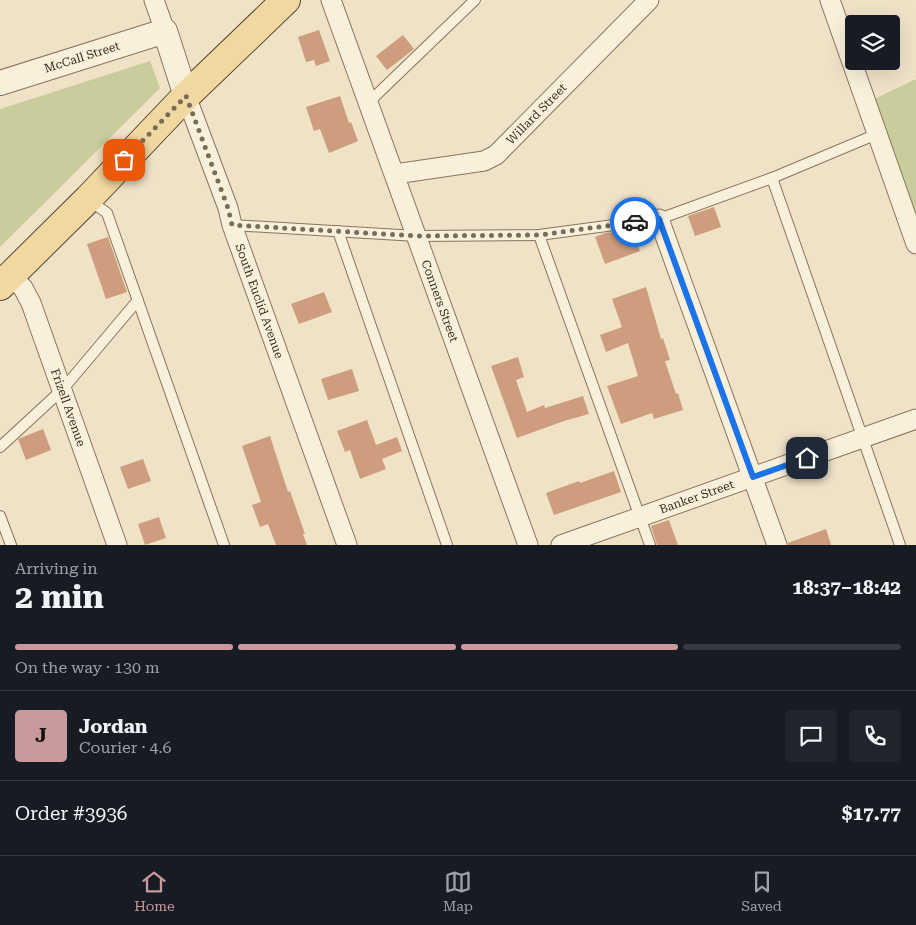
<!DOCTYPE html>
<html lang="en">
<head>
<meta charset="utf-8">
<style>
  :root { --surface:#171b24; --page:#20242c; --text:#f1f3f6; --muted:#9ea1a6; --line:#363941; --accent:#ca999c }
  body { margin:0; font-family:"Roboto Serif",serif; background:var(--page); color:var(--text); height:100vh; display:flex; flex-direction:column; font-size:19px; white-space:nowrap }
  * { box-sizing:border-box; margin:0 }
  p { font-size:16px; color:var(--muted) }
  .icon { flex:none; width:28px; height:28px; fill:none; stroke:currentColor; stroke-width:2; stroke-linecap:round; stroke-linejoin:round }
  .map { position:relative; height:545px; overflow:hidden }
  .panel { display:flex; flex-direction:column; background:var(--surface); flex:1 }
  .panel>* { flex:none }
  .tools { position:absolute; left:845px; top:15px; display:grid; gap:10px }
  .tools a { display:grid; place-items:center; width:55px; height:55px; border-radius:5px; background:var(--surface); box-shadow:0 5px 20px #0002; font-size:25px }
  .pin { position:absolute; display:grid; place-items:center; width:42px; height:42px; color:#fff; margin:-21px; border-radius:10px; box-shadow:0 2px 8px #0006 }
  .courier { position:absolute; display:grid; place-items:center; width:50px; height:50px; margin:-25px; border:4px solid #1a73e8; border-radius:50%; background:#fff; color:#222; box-shadow:0 1px 6px #0007 }
  .head em { font-style:normal; font-weight:700 }
  .head div { display:flex; flex-direction:column-reverse }
  .head { display:flex; align-items:center; justify-content:space-between; height:85px; padding:0 15px }
  h1 { font-size:32px; font-weight:700; line-height:38px }
  .bar { display:grid; grid-template-columns:repeat(4,1fr); gap:8px 5px; align-content:center; height:60px; padding:0 15px }
  .bar i { height:6px; border-radius:4px; background:var(--line) }
  .bar .current { background:var(--accent) }
  .bar p { grid-column:span 4 }
  .line { display:flex; align-items:center; gap:12px; padding:0 15px; border-top:1px solid var(--line) }
  .line div { flex:1 }
  .round { display:grid; place-items:center; flex:none; width:52px; height:52px; border-radius:5px; background:var(--page) }
  .tab-bar { display:flex; justify-content:space-around; align-items:center; height:70px; border-top:1px solid var(--line); background:var(--surface); font-size:14px; color:var(--muted) }
  .tab-bar a { display:grid; justify-items:center; gap:2px }
  .tab-bar .current { color:var(--accent) }
  .map>svg:first-child { display:block }
  .green { fill:#c8cd9b }
  .building { fill:#cd9d7d }
  .lines { fill:none; stroke-linecap:round; stroke-linejoin:round }
  .service-casing { stroke:#8b745c; stroke-width:12 }
  .minor-casing { stroke:#8b745c; stroke-width:21 }
  .tertiary-casing { stroke:#8b745c; stroke-width:26 }
  .primary-casing { stroke:#594330; stroke-width:30 }
  .service { stroke:#f9f0db; stroke-width:10 }
  .minor { stroke:#f9f0db; stroke-width:19 }
  .tertiary { stroke:#f9f0db; stroke-width:24 }
  .primary { stroke:#f1d7a0; stroke-width:28 }
  .done { stroke:#7a6c5a; stroke-width:5; stroke-dasharray:0 9 }
  .route { stroke:#1a73e8; stroke-width:6 }
  .labels { text-anchor:middle; dominant-baseline:central; stroke-width:4.5; stroke-linejoin:round; paint-order:stroke }
  .street-label { font-size:12px; fill:#3b2d20; stroke:#f6edd7 }
</style>
</head>
<body>
<div class="map">
<svg width="916" height="545" viewBox="0 0 916 545">
  <rect width="100%" height="100%" fill="#efe2c7"/>
  <!-- green -->
  <g class="green">
    <path d="M150,61L160,88L0,247V109Z"/>
    <path d="M916,79V244L866,103Z"/>
  </g>
  <!-- building -->
  <g class="building">
    <path d="M319,30L330,61L316,66L314,60L306,62L298,37Z"/>
    <path d="M403,35L414,49L387,70L376,56Z"/>
    <path d="M340,96L349,123L351,122L358,141L329,153L320,129L314,131L306,107Z"/>
    <path d="M714,207L721,227L695,236L688,216Z"/>
    <path d="M632,230L640,251L605,264L595,237L605,233Z"/>
    <path d="M108,237L127,292L106,299L87,244Z"/>
    <path d="M646,287L661,339L663,338L670,360L665,361L676,394L678,393L683,410L654,419L652,413L621,424L607,386L638,376L628,343L606,352L600,335L622,327L612,299Z"/>
    <path d="M324,292L332,312L299,324L291,304Z"/>
    <path d="M518,357L524,377L516,380L527,412L544,405L545,408L583,396L589,414L564,421L517,438L491,366Z"/>
    <path d="M352,369L359,391L328,400L321,379Z"/>
    <path d="M367,420L376,445L397,437L402,451L382,459L386,469L360,479L350,450L345,452L337,431Z"/>
    <path d="M43,429L51,450L26,460L18,439Z"/>
    <path d="M270,436L288,492L290,491L305,534H303L307,545H276L268,524L260,527L252,505L261,502L242,446Z"/>
    <path d="M143,459L151,481L128,489L120,467Z"/>
    <path d="M614,471L621,492L554,515L546,493L579,481L580,483Z"/>
    <path d="M159,517L166,538L145,545L138,524Z"/>
    <path d="M669,520L678,545H657L651,526Z"/>
    <path d="M826,529L831,545H788V543Z"/>
  </g>
  <g class="lines">
    <!-- service casing -->
    <g class="service-casing">
      <g id="service">
        <path d="M368,103L475,0"/>
        <path d="M772,178L900,545"/>
        <path d="M89,200L107,213L224,545"/>
        <path d="M232,225L417,236L539,235L659,219L772,178L877,134"/>
        <path d="M338,231L447,545"/>
        <path d="M539,235L650,545"/>
        <path d="M0,447L63,389L138,300"/>
        <path d="M0,516L11,545"/>
      </g>
    </g>
    <!-- minor casing -->
    <g class="minor-casing">
      <g id="minor">
        <path d="M154,0L165,31"/>
        <path id="s1" d="M331,0L528,545"/>
        <path d="M830,0L916,244"/>
        <path id="s2" d="M186,96L228,208L232,225L347,545"/>
        <path id="s3" d="M395,174L484,161L496,155L649,0"/>
        <path d="M659,219L777,545"/>
        <path id="s4" d="M11,276L23,288L31,303L117,545"/>
        <path id="s5" d="M561,545L916,419"/>
      </g>
    </g>
    <!-- tertiary casing -->
    <g class="tertiary-casing">
      <g id="tertiary">
        <path id="s6" d="M0,83L165,31L186,96"/>
      </g>
    </g>
    <!-- primary casing -->
    <g class="primary-casing">
      <path id="primary" d="M0,286L88,199L186,96L286,0"/>
    </g>
    <!-- service -->
    <use href="#service" class="service"/>
    <!-- minor -->
    <use href="#minor" class="minor"/>
    <!-- tertiary -->
    <use href="#tertiary" class="tertiary"/>
    <!-- primary -->
    <use href="#primary" class="primary"/>
  </g>
  <g class="lines">
    <!-- done -->
    <path class="done" d="M124,160L186,96L228,208L232,225L417,236L539,235L635,222"/>
    <!-- route -->
    <path class="route" d="M635,222L659,219L753,477L807,458"/>
  </g>
  <g class="labels">
    <!-- street labels -->
    <g class="street-label">
      <text stroke="none"><textPath href="#s6" startOffset="86">McCall Street</textPath></text>
      <text stroke="none"><textPath href="#s3" startOffset="161">Willard Street</textPath></text>
      <text stroke="none"><textPath href="#s2" startOffset="218">South Euclid Avenue</textPath></text>
      <text stroke="none"><textPath href="#s1" startOffset="320">Conners Street</textPath></text>
      <text stroke="none"><textPath href="#s4" startOffset="145">Frizell Avenue</textPath></text>
      <text stroke="none"><textPath href="#s5" startOffset="144">Banker Street</textPath></text>
    </g>
  </g>
</svg>
<div class="tools">
<a><svg class="icon" aria-label="layers" viewBox="0 0 24 24"><path d="M12 4l9 5-9 5-9-5zM3 14l9 5 9-5"/></svg></a>
</div>
<div class="pin" style="left:124px;top:160px;background:#ea580c"><svg class="icon" aria-label="bag" viewBox="0 0 24 24"><path d="M5 8h14l-1 12H6zM9 8a3 3 0 0 1 6 0"/></svg></div>
<div class="pin" style="left:807px;top:458px;background:#1f2937"><svg class="icon" aria-label="home" viewBox="0 0 24 24"><path d="M3 11l9-7 9 7M6 9v11h12V9"/></svg></div>
<div class="courier" style="left:635px;top:222px"><svg class="icon" aria-label="car" viewBox="0 0 24 24"><path d="M5 17H2v-5l4-1 3-4h7l3 4 3 1v5h-3M9 17h6M6 11h13"/><circle cx="7" cy="17" r="2"/><circle cx="17" cy="17" r="2"/></svg></div>
</div>
<section class="panel">
<div class="head"><div><h1>2 min</h1><p>Arriving in</p></div><em>18:37–18:42</em></div>
<div class="bar"><i class="current"></i><i class="current"></i><i class="current"></i><i></i><p>On the way · 130 m</p></div>
<div class="line" style="height:90px"><b class="round" style="background:var(--accent);color:#111">J</b><div><b>Jordan</b><p>Courier · 4.6</p></div><a class="round"><svg class="icon" aria-label="chat" viewBox="0 0 24 24"><path d="M4 5h16v11H9l-5 4z"/></svg></a><a class="round"><svg class="icon" aria-label="phone" viewBox="0 0 24 24"><path d="M5 4h4l2 5-3 2q2 4 5 5l2-3 5 2v4C11 20 4 13 5 4z"/></svg></a></div>
<div class="line" style="height:65px"><div>Order #3936</div><b>$17.77</b></div>
</section>
<nav class="tab-bar">
<a class="current"><svg class="icon" aria-label="home" viewBox="0 0 24 24"><path d="M3 11l9-7 9 7M6 9v11h12V9"/></svg>Home</a>
<a><svg class="icon" aria-label="map" viewBox="0 0 24 24"><path d="M3 6l6-2 6 2 6-2v14l-6 2-6-2-6 2zM9 4v14M15 6v14"/></svg>Map</a>
<a><svg class="icon" aria-label="saved" viewBox="0 0 24 24"><path d="M7 4h10v16l-5-4-5 4z"/></svg>Saved</a>
</nav>
</body>
</html>
